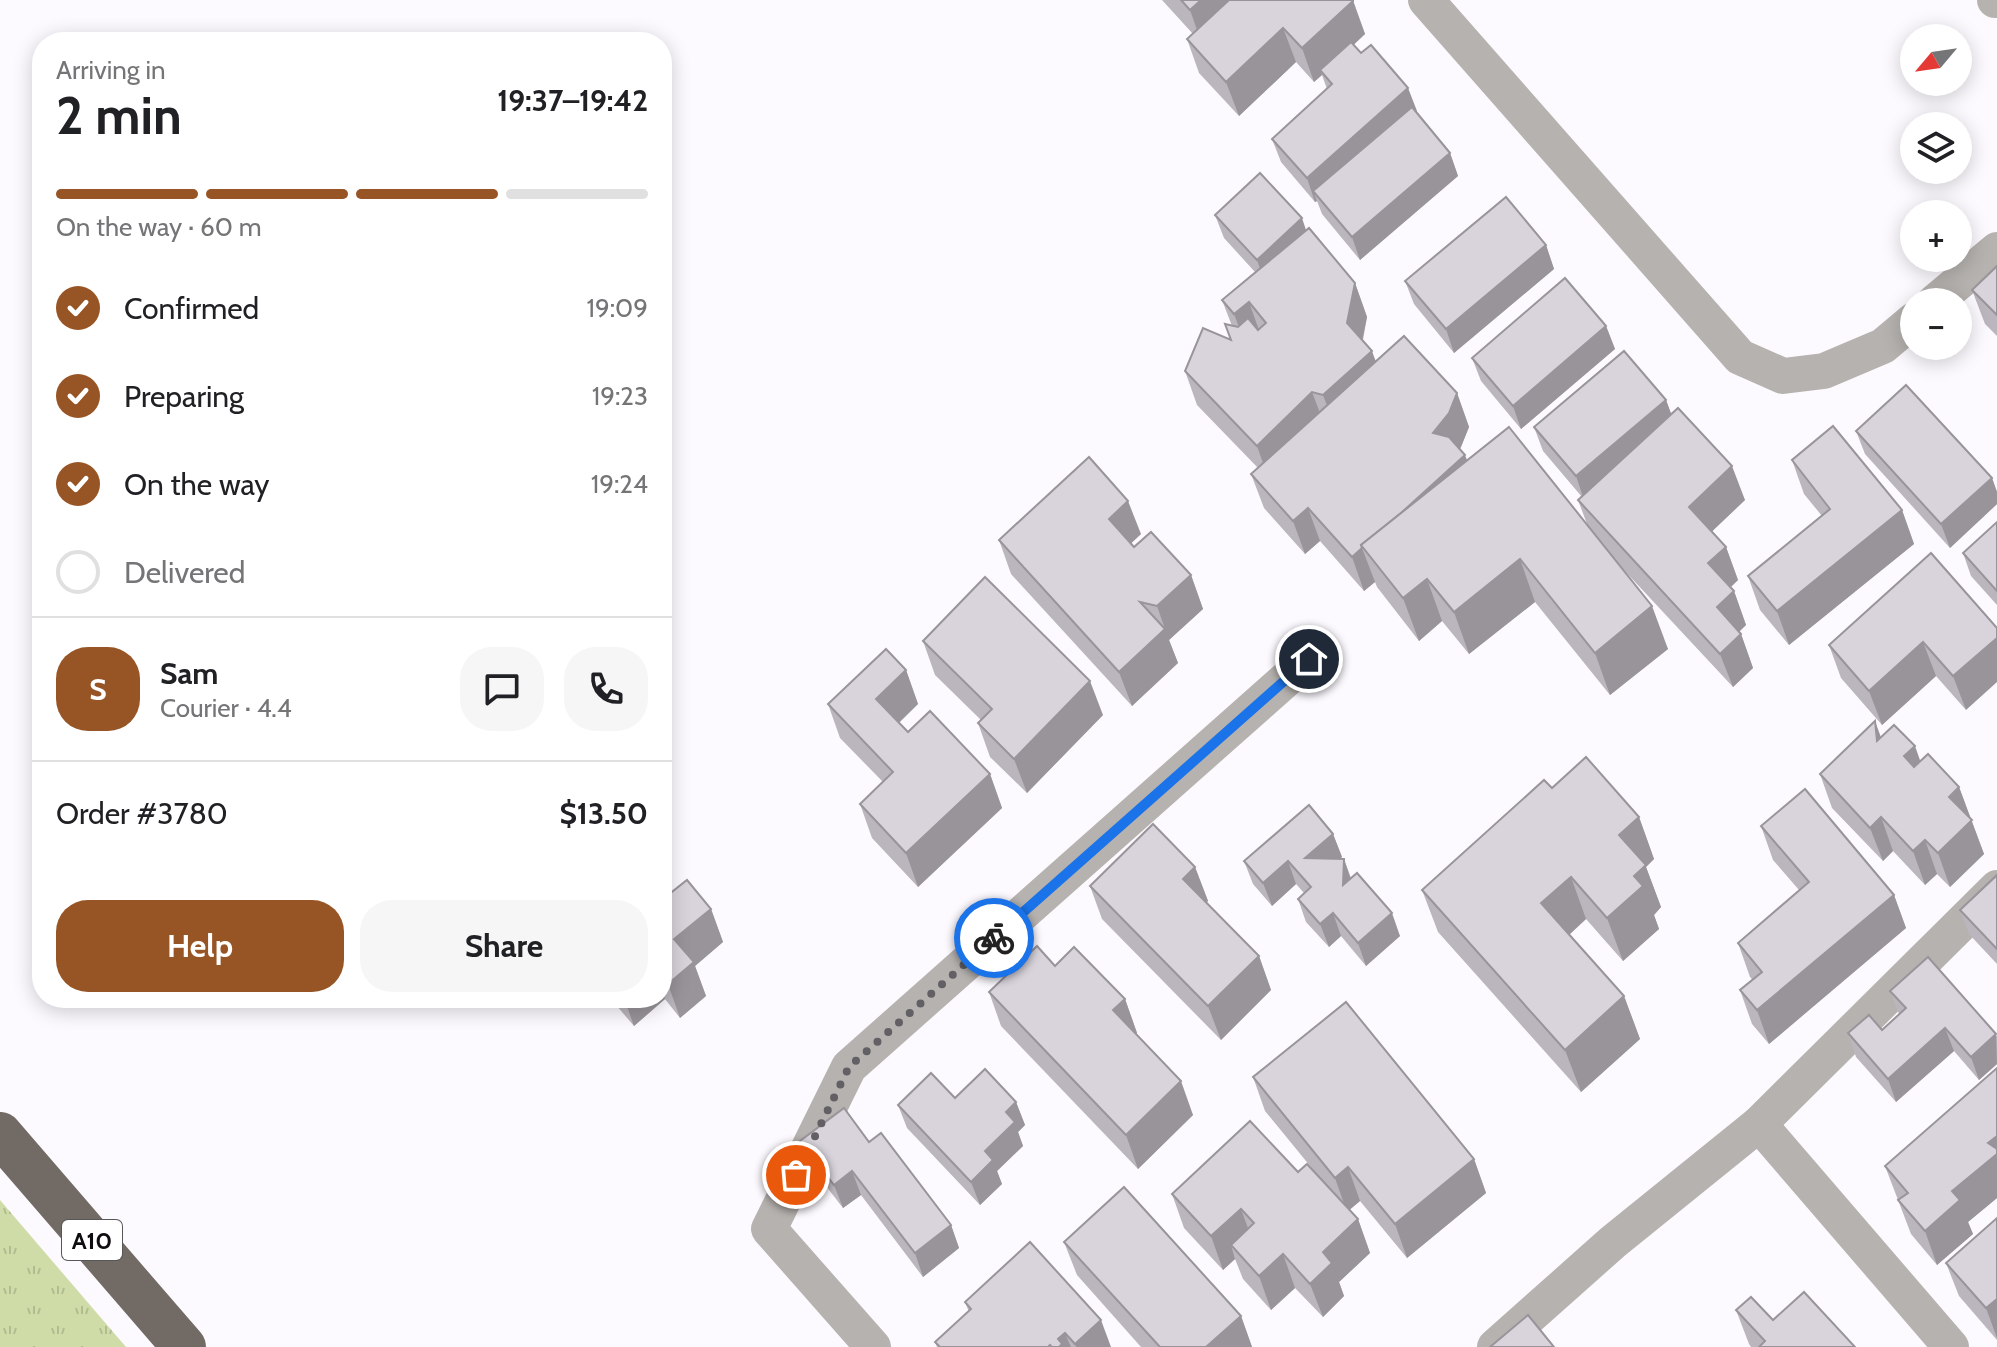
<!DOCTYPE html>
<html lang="en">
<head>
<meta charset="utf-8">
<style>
  :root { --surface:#fff; --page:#f6f6f6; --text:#202124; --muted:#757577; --line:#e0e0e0; --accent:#975424 }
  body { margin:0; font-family:Cabin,sans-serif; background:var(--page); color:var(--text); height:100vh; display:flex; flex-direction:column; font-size:30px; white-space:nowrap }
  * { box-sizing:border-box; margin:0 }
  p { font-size:26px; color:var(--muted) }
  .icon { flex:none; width:44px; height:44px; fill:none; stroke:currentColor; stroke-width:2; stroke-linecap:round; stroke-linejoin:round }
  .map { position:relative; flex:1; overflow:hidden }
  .details { position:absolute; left:32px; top:32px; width:640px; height:976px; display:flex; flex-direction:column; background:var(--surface); border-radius:32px; box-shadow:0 4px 20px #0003 }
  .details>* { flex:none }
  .needle { width:52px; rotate:241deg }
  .controls { position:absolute; left:1900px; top:24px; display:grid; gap:16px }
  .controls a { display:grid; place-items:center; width:72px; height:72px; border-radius:50%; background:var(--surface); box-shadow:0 4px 20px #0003; font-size:40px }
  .pin { position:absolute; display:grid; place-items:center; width:68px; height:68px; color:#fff; margin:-34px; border:4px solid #fff; border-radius:50%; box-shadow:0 2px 8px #0007 }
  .courier { position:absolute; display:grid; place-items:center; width:80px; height:80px; margin:-40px; border:6px solid #1a73e8; border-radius:50%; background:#fff; color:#222; box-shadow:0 2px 10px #0007 }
  .head em { font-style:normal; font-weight:800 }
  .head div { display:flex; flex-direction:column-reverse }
  .head { display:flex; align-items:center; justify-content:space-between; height:136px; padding:0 24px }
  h1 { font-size:52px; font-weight:800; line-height:60px }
  .bar { display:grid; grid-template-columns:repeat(4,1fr); gap:12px 8px; align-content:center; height:96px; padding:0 24px }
  .bar i { height:10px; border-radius:6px; background:var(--line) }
  .bar .on { background:var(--accent) }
  .bar p { grid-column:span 4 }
  .line { display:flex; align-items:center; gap:20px; padding:0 24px; border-top:2px solid var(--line) }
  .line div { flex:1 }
  .round { display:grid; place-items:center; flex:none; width:84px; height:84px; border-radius:32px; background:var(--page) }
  ol { padding:0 24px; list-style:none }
  li { display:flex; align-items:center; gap:24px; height:88px }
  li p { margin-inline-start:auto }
  li .icon { padding:8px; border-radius:50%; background:var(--accent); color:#fff; stroke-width:4 }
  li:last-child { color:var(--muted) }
  li i { width:44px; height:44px; border:4px solid var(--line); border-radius:50% }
  .button { display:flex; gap:16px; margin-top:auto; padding:16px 24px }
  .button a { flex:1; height:92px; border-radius:32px; background:var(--accent); color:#fff; font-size:32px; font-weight:800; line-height:92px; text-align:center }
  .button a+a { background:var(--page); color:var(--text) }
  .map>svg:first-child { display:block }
  .park { fill:url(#park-tufts) }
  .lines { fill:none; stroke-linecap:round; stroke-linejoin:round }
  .minor { stroke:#b6b2af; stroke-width:36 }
  .trunk { stroke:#726b65; stroke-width:44 }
  .wall { fill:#bbb6bd }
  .shaded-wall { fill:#98949a }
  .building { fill:#d9d4dc; stroke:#98949a; stroke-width:2 }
  .done { stroke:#626064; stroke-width:8; stroke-dasharray:0 14.4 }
  .route { stroke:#1a73e8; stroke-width:10 }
  .labels { text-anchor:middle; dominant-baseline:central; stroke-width:6; stroke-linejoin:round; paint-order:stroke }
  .shield { fill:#fff; stroke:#575658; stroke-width:2 }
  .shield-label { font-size:24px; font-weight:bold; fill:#0f0d10 }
</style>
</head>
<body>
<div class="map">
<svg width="1997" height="1347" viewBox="0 0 1997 1347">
  <defs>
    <pattern id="park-tufts" width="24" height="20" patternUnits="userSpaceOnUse" patternTransform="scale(2)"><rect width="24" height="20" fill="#d0dca8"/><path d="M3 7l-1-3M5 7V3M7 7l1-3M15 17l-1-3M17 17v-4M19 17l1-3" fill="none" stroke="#b1bc90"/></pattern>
  </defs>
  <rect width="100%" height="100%" fill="#fdfaff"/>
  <!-- park -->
  <path class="park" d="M0,1200L126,1347H0Z"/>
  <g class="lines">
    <!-- minor -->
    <g class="minor">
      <path d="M1426,0L1740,357L1783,376L1824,371L1883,346L1914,320"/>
      <path d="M1995,0H1997"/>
      <path d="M1935,302L1997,250"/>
      <path d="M1759,1124L1951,1347"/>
      <path d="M873,1347L769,1229L849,1067L1309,659"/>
      <path d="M1495,1347L1613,1242L1759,1124L1997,888"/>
    </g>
    <!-- trunk -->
    <path class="trunk" d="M0,1134L184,1347"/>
  </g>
  <!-- wall -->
  <g class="wall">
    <path d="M1162,0H1353L1365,34L1353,45L1361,53L1408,88L1416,112L1450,153L1458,176L1360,260L1322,214L1317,201L1315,202L1281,162L1272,139L1327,89L1322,75L1314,82L1296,62L1239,116L1199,73L1187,39L1193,34Z"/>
    <path d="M1215,215L1306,230L1355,283L1367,317L1363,340L1376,361L1457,393L1469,427L1460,449L1467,460L1587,524L1578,500L1582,497L1543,451L1534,427L1666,400L1671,414L1745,500L1712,531L1726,547L1738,580L1731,587L1734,591L1746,625L1739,632L1741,634L1753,668L1733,687L1622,568L1668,649L1610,695L1535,602L1469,654L1442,621L1419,641L1377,587L1375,582L1364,591L1320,541L1305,554L1264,508L1251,474L1258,468L1197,405L1185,371L1230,339L1225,324L1232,326L1222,300L1255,272L1224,238Z"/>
    <path d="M1546,245L1554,269L1454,353L1414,304L1405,281Z"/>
    <path d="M1997,266V336L1985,324L1972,290Z"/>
    <path d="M1606,326L1615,349L1521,429L1481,381L1472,358Z"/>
    <path d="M1856,431L1992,478L1997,492V504L1950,548L1865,454Z"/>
    <path d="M1792,460L1902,510L1914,544L1789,645L1760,610L1748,576L1822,516L1804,494Z"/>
    <path d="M1997,522V605L1971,576L1963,553Z"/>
    <path d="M1141,534L1131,543L1134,547L1191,575L1203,609L1169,640L1178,663L1132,706L1011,574L999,540Z"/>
    <path d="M1931,553L1966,710L1936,676L1882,725L1841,678L1829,645Z"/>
    <path d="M923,641L1103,715L1027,793L990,757L978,723L981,720L935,675Z"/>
    <path d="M906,670L918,704L899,723L908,732L990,774L1002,808L918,887L872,838L860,804L883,782L840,738L828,704Z"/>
    <path d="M1881,737L1959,787L1984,854L1950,887L1937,874L1925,885L1893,851L1883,861L1832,808L1820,774Z"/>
    <path d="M1552,788L1639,817L1654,859L1646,867L1661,907L1654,915L1659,929L1623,961L1586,919L1569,935L1624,996L1640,1039L1581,1092L1438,932L1422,890Z"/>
    <path d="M1761,826L1894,895L1906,928L1769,1044L1752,1024L1740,990L1753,980L1750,977L1738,943L1799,890L1773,860Z"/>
    <path d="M1333,834L1342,857L1339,859H1344L1351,878L1400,936L1366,966L1341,936L1329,947L1306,922L1298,899L1304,893L1296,884L1272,906L1253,884L1244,861Z"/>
    <path d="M1195,867L1208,901L1206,902L1259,956L1271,990L1221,1040L1102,919L1090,886Z"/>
    <path d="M1997,875V964L1969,934L1960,910Z"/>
    <path d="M662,898L663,899L711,909L723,942L695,966L706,996L680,1018L665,999L634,1026L610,998H662Z"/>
    <path d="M1055,966L1125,999L1137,1033L1136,1034L1193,1115L1138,1169L1001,1026L989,992Z"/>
    <path d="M1890,991L1997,1036V1064L1979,1080L1954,1051L1896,1102L1856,1057L1848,1033L1882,1030L1899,1014Z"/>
    <path d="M1997,1068V1198L1968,1222L1973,1234L1937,1265L1911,1234L1885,1166Z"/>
    <path d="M1253,1077L1474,1159L1486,1193L1407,1258L1360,1201L1349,1210L1358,1219L1370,1253L1339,1282L1344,1296L1323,1317L1295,1288L1271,1310L1243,1279L1235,1259L1223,1270L1184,1228L1172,1194L1298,1172H1315L1265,1111Z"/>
    <path d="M955,1098L1016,1102L1025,1125L1018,1132L1023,1146L997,1171L1002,1184L980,1205L907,1128L898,1105Z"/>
    <path d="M800,1141L869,1142L951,1225L959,1248L923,1277L861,1195L843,1208L809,1164Z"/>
    <path d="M1997,1218V1340L1959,1296L1946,1263Z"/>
    <path d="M1064,1242L1241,1316L1252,1347H1141L1077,1275Z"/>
    <path d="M965,1302L1111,1347H937L935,1342L969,1312Z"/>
    <path d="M1736,1310L1773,1320L1855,1347H1751L1749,1344Z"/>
  </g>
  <!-- shaded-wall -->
  <g class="shaded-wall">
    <path d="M1201,0H1249L1202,44L1190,10Z"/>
    <path d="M1353,1L1365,34L1323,74L1320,70L1322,75L1314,82L1302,48Z"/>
    <path d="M1283,28L1296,62L1239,116L1226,82Z"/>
    <path d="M1408,88L1417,111L1319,198L1313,191L1317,201L1315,202L1307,178Z"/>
    <path d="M1450,153L1458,176L1360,260L1352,237Z"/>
    <path d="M1302,218L1310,242L1265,283L1257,260Z"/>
    <path d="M1546,245L1554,269L1454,353L1446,329Z"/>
    <path d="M1355,283L1367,317L1359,356L1347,323Z"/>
    <path d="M1249,302L1261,336L1247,348L1234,314Z"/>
    <path d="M1606,326L1615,349L1521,429L1513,406Z"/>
    <path d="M1372,351L1384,385L1336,429L1323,395Z"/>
    <path d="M1312,392L1325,426L1269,480L1257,446Z"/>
    <path d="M1457,393L1469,427L1461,447L1445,466L1433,433Z"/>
    <path d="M1666,400L1675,424L1584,500L1576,476Z"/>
    <path d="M1465,455L1478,488L1363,547Z"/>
    <path d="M1732,466L1745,500L1702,541L1689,507Z"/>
    <path d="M1992,478L1997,492V504L1950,548L1941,524Z"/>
    <path d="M1128,501L1141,534L1121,553L1109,519Z"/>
    <path d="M1308,508L1320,541L1305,554L1293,521Z"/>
    <path d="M1902,510L1914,544L1789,645L1777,611Z"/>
    <path d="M1726,547L1738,580L1720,597L1708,563Z"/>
    <path d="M1362,548L1375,582L1364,591L1352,557Z"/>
    <path d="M1520,559L1535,602L1469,654L1454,612Z"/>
    <path d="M1191,575L1203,609L1169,640L1178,663L1132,706L1119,672L1165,629L1157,606Z"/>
    <path d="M1427,579L1442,621L1419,641L1403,598Z"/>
    <path d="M1734,591L1746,625L1729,641L1717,607Z"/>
    <path d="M1652,606L1668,649L1610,695L1595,653Z"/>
    <path d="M1741,634L1753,668L1733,687L1720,654Z"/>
    <path d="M1997,638V682L1966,710L1953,676Z"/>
    <path d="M1923,642L1936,676L1882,725L1869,691Z"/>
    <path d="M906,670L918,704L888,733L876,699Z"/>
    <path d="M1090,681L1103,715L1027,793L1014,759Z"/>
    <path d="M1875,721L1887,754L1877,741Z"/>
    <path d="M1915,746L1927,780L1904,756Z"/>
    <path d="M990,774L1002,808L918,887L906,853Z"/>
    <path d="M1959,787L1984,854L1950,887L1938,853L1949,797Z"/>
    <path d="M1639,817L1654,859L1646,867L1661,907L1654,915L1659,929L1623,961L1607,918L1619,835Z"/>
    <path d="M1881,817L1893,851L1883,861L1870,828Z"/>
    <path d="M1333,834L1342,857L1313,881L1305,858Z"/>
    <path d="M1925,840L1937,874L1925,885L1913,851Z"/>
    <path d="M1344,859L1352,883L1343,885Z"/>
    <path d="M1288,861L1296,884L1272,906L1263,883Z"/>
    <path d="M1195,867L1208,901L1196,913L1183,879Z"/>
    <path d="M1571,877L1586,919L1557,946L1541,903Z"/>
    <path d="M1894,895L1906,928L1769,1044L1757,1010Z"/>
    <path d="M711,909L723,942L695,966L706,996L680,1018L668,984L674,939Z"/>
    <path d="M1333,913L1341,936L1329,947L1320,924Z"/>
    <path d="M1392,913L1400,936L1366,966L1358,943Z"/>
    <path d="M1259,956L1271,990L1221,1040L1208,1006Z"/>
    <path d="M662,992L665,999L634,1026L624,998H662Z"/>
    <path d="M1624,996L1640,1039L1581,1092L1565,1050Z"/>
    <path d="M1125,999L1137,1033L1125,1044L1113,1010Z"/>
    <path d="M1945,1028L1954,1051L1896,1102L1888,1079Z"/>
    <path d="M1996,1034L1997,1064L1979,1080L1971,1057Z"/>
    <path d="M1181,1081L1193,1115L1138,1169L1126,1135Z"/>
    <path d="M1016,1102L1025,1125L1018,1132L1023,1146L997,1171L1002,1184L980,1205L971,1182L985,1151L1006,1112Z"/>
    <path d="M1997,1136V1198L1968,1222L1973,1234L1937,1265L1925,1231L1952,1191L1988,1143Z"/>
    <path d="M1474,1159L1486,1193L1407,1258L1395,1224Z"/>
    <path d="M1348,1167L1360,1201L1347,1212L1335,1178Z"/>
    <path d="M852,1171L861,1195L843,1208L834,1185Z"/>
    <path d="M1241,1209L1253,1242L1231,1245L1235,1259L1223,1270L1211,1236Z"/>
    <path d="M1358,1219L1370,1253L1339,1282L1344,1296L1323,1317L1310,1284L1323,1252Z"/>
    <path d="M951,1225L959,1248L923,1277L915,1253Z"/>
    <path d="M1283,1254L1295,1288L1271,1310L1259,1276Z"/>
    <path d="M1997,1299V1338L1986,1308Z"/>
    <path d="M1241,1316L1252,1347H1206Z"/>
    <path d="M1101,1320L1111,1347H1076L1075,1344Z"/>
    <path d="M1065,1333L1071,1347H1059L1058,1339Z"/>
  </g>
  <!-- building -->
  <g class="building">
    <path d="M1181,0H1201L1190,10Z"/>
    <path d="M1229,0H1353V1L1302,48L1283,28L1226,82L1187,39Z"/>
    <path d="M1351,42L1361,53L1371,45L1408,88L1307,178L1272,139L1332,84L1320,70Z"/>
    <path d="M1412,107L1450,153L1352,237L1313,191Z"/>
    <path d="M1260,173L1302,218L1257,260L1215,215Z"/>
    <path d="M1506,197L1546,245L1446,329L1405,281Z"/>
    <path d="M1309,228L1355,283L1347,323L1372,351L1323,395L1312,392L1257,446L1185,371L1203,328L1231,340L1225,324L1238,327L1248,318L1258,330L1266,323L1249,302L1234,314L1222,300Z"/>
    <path d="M1997,266V315L1972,290Z"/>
    <path d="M1565,278L1606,326L1513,406L1472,358Z"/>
    <path d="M1404,336L1457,393L1449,413L1433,433L1449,437L1465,455L1401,513L1361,545L1362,548L1352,557L1308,508L1293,521L1251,474Z"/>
    <path d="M1624,351L1666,400L1576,476L1534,427Z"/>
    <path d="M1906,385L1992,478L1941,524L1856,431Z"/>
    <path d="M1678,408L1732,466L1689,507L1726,547L1708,563L1734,591L1717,607L1741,634L1720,654L1578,500Z"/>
    <path d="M1833,426L1902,510L1777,611L1748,576L1830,509L1792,460Z"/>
    <path d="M1509,427L1652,606L1595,653L1520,559L1454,612L1427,579L1403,598L1361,545Z"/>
    <path d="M1089,457L1128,501L1109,519L1134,547L1151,532L1191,575L1157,606L1140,602L1165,629L1119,672L999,540Z"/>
    <path d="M1997,522V591L1963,553Z"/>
    <path d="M1931,553L1997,628V638L1953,676L1923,642L1869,691L1829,645Z"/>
    <path d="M985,577L1090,681L1014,759L978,723L992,709L923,641Z"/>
    <path d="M886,649L906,670L876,699L908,732L930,711L990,774L906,853L860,804L893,772L828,704Z"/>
    <path d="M1875,721L1877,741L1894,725L1915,746L1904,756L1914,767L1928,754L1959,787L1949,797L1972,820L1938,853L1925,840L1913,851L1881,817L1870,828L1820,774Z"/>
    <path d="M1586,757L1639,817L1619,835L1646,865L1634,876L1643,886L1607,918L1571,877L1541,903L1624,996L1565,1050L1422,890L1544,780L1552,788Z"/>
    <path d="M1805,789L1894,895L1757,1010L1740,990L1762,972L1738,943L1809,882L1761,826Z"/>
    <path d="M1309,805L1333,834L1305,858L1344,859L1343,885L1357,873L1392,913L1358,943L1333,913L1320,924L1298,899L1311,887L1288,861L1263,883L1244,861Z"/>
    <path d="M1153,824L1195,867L1183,879L1259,956L1208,1006L1090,886Z"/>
    <path d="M1997,875V949L1960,910Z"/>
    <path d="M687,880L711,909L674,939L694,962L668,984L662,977V898L663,899Z"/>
    <path d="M1037,946L1055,966L1074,947L1125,999L1113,1010L1181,1081L1126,1135L989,992Z"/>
    <path d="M1928,957L1996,1034L1971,1057L1945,1028L1888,1079L1848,1033L1869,1015L1882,1030L1906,1008L1890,991Z"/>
    <path d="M1346,1002L1474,1159L1395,1224L1348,1167L1335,1178L1253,1077Z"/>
    <path d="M1997,1068V1136L1988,1143L1997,1149V1154L1952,1191L1960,1200L1925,1231L1898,1200L1908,1193L1885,1166Z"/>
    <path d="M985,1069L1016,1102L1006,1112L1015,1122L985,1151L993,1160L971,1182L898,1105L931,1073L955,1098Z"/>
    <path d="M844,1108L869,1142L881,1133L951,1225L915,1253L852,1171L834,1185L800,1141Z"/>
    <path d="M1250,1121L1298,1172L1307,1164L1358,1219L1323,1252L1332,1263L1310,1284L1283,1254L1259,1276L1231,1245L1254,1223L1241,1209L1211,1236L1172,1194Z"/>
    <path d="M1124,1187L1241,1316L1206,1347H1160L1064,1242Z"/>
    <path d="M1997,1218V1299L1986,1308L1946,1263Z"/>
    <path d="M1030,1242L1101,1320L1075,1344L1065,1333L1058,1339L1062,1344L1059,1347H1052L1050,1345L1048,1347H940L935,1342L971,1309L965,1302Z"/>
    <path d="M1804,1292L1855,1347H1759L1765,1341L1736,1310L1751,1297L1773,1320Z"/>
    <path d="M1528,1315L1554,1347H1490Z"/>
  </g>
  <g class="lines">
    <!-- done -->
    <path class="done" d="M796,1175L849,1067L994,938"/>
    <!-- route -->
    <path class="route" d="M994,938L1309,659"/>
  </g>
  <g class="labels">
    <!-- shield labels -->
    <rect class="shield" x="62" y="1220" width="60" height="40" rx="6"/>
    <g class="shield-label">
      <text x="92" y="1240">A10</text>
    </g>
  </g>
</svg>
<div class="controls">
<a><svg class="needle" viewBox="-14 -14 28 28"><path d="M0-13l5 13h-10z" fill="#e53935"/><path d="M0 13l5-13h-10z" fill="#757577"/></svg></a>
<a><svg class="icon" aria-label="layers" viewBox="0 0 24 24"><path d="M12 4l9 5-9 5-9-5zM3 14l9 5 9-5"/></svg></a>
<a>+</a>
<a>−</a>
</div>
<div class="pin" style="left:796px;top:1175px;background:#ea580c"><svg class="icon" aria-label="bag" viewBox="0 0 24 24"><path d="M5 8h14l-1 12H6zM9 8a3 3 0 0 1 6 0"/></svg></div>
<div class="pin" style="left:1309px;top:659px;background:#1f2937"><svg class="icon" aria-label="home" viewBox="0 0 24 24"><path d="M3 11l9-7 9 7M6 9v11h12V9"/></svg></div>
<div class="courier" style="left:994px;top:938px"><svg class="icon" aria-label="bike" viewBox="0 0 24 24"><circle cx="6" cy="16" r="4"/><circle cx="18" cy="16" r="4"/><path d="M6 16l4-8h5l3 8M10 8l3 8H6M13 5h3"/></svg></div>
<section class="details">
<div class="head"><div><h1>2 min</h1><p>Arriving in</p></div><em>19:37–19:42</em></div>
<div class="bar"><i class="on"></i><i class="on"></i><i class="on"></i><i></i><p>On the way · 60 m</p></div>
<ol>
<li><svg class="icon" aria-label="check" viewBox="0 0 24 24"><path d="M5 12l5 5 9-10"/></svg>Confirmed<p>19:09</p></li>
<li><svg class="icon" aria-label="check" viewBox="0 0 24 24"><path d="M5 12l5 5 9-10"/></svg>Preparing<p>19:23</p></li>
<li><svg class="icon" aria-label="check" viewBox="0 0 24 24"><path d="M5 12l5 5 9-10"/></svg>On the way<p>19:24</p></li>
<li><i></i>Delivered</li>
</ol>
<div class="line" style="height:144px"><b class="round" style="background:var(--accent);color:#fff">S</b><div><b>Sam</b><p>Courier · 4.4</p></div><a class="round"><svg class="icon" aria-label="chat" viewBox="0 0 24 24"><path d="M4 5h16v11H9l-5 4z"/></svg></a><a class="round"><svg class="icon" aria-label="phone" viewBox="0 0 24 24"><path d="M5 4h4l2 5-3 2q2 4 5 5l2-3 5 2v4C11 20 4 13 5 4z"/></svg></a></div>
<div class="line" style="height:104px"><div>Order #3780</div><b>$13.50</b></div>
<div class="button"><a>Help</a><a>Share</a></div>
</section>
</div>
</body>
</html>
